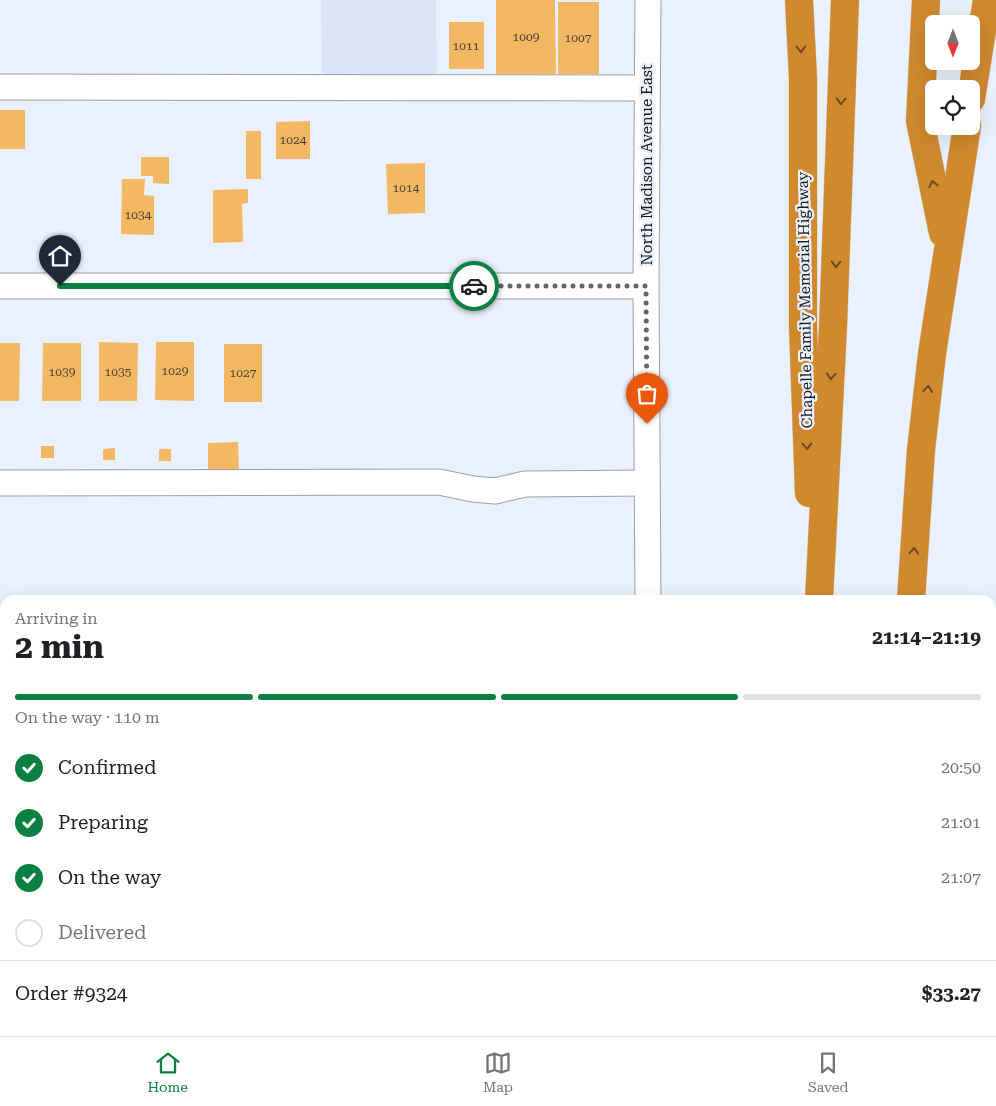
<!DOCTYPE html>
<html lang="en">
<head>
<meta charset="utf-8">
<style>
  :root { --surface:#fff; --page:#f2f2f2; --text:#202124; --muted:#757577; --line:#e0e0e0; --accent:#0b8043 }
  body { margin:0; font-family:"Roboto Serif",serif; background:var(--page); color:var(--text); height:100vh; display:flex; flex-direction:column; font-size:19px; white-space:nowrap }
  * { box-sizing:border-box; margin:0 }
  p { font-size:16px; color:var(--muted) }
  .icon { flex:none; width:28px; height:28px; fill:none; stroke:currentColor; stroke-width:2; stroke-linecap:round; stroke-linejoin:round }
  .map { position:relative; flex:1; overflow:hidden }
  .drawer { position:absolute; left:0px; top:595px; width:996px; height:441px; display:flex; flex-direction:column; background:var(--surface); border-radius:15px 15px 0 0; box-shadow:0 5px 20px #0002 }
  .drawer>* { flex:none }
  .needle { width:32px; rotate:180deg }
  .fabs { position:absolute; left:925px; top:15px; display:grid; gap:10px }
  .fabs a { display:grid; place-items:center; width:55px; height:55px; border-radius:8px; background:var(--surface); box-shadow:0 5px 20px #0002; font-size:25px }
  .pin { position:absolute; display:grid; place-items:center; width:42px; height:42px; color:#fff; margin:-51px -21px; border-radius:50% 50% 50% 0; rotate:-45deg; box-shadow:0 0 5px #0007 }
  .pin .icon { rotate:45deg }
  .courier { position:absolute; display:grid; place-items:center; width:50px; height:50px; margin:-25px; border:4px solid #0b8043; border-radius:50%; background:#fff; color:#222; box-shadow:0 1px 6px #0007 }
  .overview em { font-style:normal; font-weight:700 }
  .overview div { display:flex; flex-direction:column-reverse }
  .overview { display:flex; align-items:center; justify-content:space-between; height:85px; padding:0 15px }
  h1 { font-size:32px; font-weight:700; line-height:38px }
  .bar { display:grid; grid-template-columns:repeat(4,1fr); gap:8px 5px; align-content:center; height:60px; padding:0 15px }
  .bar i { height:6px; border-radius:4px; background:var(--line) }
  .bar .on { background:var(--accent) }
  .bar p { grid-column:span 4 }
  .line { display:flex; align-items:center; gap:12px; padding:0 15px; border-top:1px solid var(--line) }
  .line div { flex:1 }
  ol { padding:0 15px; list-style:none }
  li { display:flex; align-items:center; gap:15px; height:55px }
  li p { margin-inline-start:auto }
  li .icon { padding:5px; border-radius:50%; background:var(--accent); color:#fff; stroke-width:4 }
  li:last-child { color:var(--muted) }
  li i { width:28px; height:28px; border:2px solid var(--line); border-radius:50% }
  .menu { display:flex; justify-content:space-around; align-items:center; height:70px; border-top:1px solid var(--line); background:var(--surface); font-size:14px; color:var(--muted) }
  .menu a { display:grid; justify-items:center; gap:2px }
  .menu .on { color:var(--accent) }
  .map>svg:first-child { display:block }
  .built { fill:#dce5f7 }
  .building { fill:#f2b864 }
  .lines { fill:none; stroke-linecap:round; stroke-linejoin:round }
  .minor-casing { stroke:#9a9fa9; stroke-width:27 }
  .highway-casing { stroke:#d1d1d2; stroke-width:29 }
  .minor { stroke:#fff; stroke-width:25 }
  .highway { stroke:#d1892e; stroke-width:28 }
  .oneway { stroke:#6b4b25 }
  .done { stroke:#61656b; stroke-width:5; stroke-dasharray:0 9 }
  .route { stroke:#0b8043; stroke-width:6 }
  .labels { text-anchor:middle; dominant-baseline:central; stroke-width:4.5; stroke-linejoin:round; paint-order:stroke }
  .number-label { font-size:12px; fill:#4e412f }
  .street-label { font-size:15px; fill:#17191d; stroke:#ebf1fc }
</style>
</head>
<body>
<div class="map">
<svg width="996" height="1036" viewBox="0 0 996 1036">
  <rect width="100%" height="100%" fill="#ebf1fc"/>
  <!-- built -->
  <path class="built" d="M321,0H436L437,77L322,78Z"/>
  <!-- building -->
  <g class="building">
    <path d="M496,0H555L556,74H496Z"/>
    <rect x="558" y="2" width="41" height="72"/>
    <rect x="449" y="22" width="35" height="47"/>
    <rect x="0" y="110" width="25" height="39"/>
    <path d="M310,121V159H276V122Z"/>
    <rect x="246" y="131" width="15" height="48"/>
    <path d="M141,157H169V184L153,183V176H141Z"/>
    <path d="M425,163V213L388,214L386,164Z"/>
    <path d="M122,179H145L144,195L154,196V235L121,234Z"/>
    <path d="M248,189V203L242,204L243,242L213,243V190Z"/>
    <path d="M99,342L138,343L137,401H99Z"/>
    <path d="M156,342H194V401L155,400Z"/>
    <path d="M0,343H20L19,401H0Z"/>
    <path d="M43,343H81V401H42Z"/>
    <rect x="224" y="344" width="38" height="58"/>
    <path d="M238,442L239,474H208V443Z"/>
    <rect x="41" y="446" width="13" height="12"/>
    <path d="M115,448V460H103V449Z"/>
    <rect x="159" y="449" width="12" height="12"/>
  </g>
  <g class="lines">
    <!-- minor casing -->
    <g class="minor-casing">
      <g id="minor">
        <path d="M648,0L646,286L648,600"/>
        <path d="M0,87L647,88"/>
        <path d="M0,286H646"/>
        <path d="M0,483L439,482L473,489L495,491L525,484L647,483"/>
        <path d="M0,682H5"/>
        <path d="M0,881H5"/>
        <path d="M650,1036V1031"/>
      </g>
    </g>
    <!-- highway casing -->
    <g class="highway-casing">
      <g id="highway">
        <path d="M799,0L803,78V327L809,493"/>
        <path d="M926,0L920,121L943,233"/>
        <path d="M971,99L987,0"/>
        <path d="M819,600L833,327L845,0"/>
        <path d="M911,600L921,450L932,354L967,126"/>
        <path d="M798,1036L799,1031"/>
        <path d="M885,1036V1031"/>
      </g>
    </g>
    <!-- minor -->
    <use href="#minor" class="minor"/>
    <!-- highway -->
    <use href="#highway" class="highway"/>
  </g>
  <!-- one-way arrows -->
  <defs><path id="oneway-chevron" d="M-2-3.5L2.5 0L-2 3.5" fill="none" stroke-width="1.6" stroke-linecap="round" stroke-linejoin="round" transform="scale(1.25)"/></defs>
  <g class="oneway">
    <use href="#oneway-chevron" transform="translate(801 49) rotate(87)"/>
    <use href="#oneway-chevron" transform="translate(841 101) rotate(92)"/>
    <use href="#oneway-chevron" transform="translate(933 184) rotate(-102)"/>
    <use href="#oneway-chevron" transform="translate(836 264) rotate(92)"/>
    <use href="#oneway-chevron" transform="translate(831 376) rotate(93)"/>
    <use href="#oneway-chevron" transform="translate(928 389) rotate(-84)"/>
    <use href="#oneway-chevron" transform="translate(807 446) rotate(88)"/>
    <use href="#oneway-chevron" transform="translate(914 551) rotate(-86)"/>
  </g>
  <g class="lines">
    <!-- done -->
    <path class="done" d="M474,286H646L647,424"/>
    <!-- route -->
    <path class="route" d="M60,286H474"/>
  </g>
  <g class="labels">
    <!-- number labels -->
    <g class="number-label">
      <text x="526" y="37">1009</text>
      <text x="578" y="38">1007</text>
      <text x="466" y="46">1011</text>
      <text x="293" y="140">1024</text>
      <text x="406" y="188">1014</text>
      <text x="138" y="215">1034</text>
      <text x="175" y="371">1029</text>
      <text x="62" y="372">1039</text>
      <text x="118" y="372">1035</text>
      <text x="243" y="373">1027</text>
    </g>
    <!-- street labels -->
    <g class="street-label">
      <text transform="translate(647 165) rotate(-90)">North Madison Avenue East</text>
      <text transform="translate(805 300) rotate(-91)">Chapelle Family Memorial Highway</text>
    </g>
  </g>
</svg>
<div class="fabs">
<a><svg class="needle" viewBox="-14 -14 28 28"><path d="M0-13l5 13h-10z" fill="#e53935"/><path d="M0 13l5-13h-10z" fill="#757577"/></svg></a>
<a><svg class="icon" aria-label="locate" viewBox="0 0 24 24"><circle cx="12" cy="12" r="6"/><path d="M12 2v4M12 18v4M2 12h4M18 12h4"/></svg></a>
</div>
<div class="pin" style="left:647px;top:424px;background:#ea580c"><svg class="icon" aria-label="bag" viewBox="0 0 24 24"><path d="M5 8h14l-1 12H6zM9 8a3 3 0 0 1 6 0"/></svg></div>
<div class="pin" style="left:60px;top:286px;background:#1f2937"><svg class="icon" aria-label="home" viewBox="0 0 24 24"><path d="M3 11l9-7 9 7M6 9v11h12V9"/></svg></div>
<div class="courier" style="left:474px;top:286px"><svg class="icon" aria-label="car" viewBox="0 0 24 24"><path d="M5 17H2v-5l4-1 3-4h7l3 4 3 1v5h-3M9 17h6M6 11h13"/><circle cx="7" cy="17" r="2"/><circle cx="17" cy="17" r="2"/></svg></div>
<section class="drawer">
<div class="overview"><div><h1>2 min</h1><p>Arriving in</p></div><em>21:14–21:19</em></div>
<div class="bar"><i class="on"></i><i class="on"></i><i class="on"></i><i></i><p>On the way · 110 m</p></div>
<ol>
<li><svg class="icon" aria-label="check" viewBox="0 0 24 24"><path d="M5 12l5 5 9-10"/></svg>Confirmed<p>20:50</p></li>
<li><svg class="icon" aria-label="check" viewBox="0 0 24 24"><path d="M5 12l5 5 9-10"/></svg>Preparing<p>21:01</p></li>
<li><svg class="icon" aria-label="check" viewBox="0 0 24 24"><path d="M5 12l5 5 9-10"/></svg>On the way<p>21:07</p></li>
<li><i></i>Delivered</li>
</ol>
<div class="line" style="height:65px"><div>Order #9324</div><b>$33.27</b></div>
</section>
</div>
<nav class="menu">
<a class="on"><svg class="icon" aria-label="home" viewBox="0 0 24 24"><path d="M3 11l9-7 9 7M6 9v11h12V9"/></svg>Home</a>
<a><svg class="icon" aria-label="map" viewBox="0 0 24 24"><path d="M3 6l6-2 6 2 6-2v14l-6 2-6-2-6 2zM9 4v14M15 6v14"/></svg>Map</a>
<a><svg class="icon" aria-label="saved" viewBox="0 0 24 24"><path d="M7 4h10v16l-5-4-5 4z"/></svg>Saved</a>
</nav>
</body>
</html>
